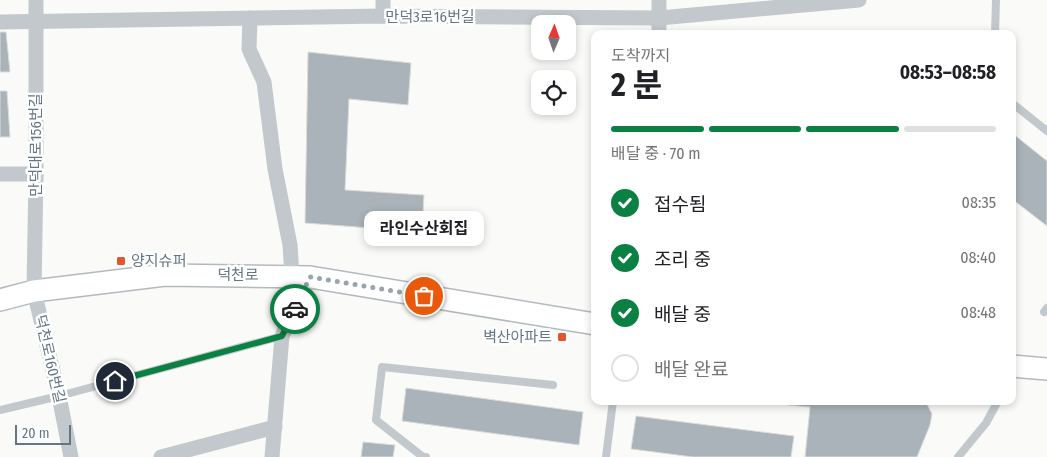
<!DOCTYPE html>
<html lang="ko">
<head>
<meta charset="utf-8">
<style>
  :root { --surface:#fff; --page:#f6f6f6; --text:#202124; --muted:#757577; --line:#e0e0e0; --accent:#0b8043 }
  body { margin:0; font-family:"Fira Sans Condensed","Noto Sans KR",sans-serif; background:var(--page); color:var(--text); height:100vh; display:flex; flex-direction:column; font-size:19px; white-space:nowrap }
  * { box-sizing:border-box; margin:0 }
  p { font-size:16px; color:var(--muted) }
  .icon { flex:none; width:28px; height:28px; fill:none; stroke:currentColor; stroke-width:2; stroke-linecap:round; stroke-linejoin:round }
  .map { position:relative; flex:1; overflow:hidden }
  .details { position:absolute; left:591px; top:30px; width:425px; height:375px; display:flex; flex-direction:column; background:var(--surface); border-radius:10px; box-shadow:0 2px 8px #0003 }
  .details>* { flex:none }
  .needle { width:32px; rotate:2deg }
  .fabs { position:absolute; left:531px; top:15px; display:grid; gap:10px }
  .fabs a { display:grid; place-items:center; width:45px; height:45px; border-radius:10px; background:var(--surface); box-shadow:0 2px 8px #0003; font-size:25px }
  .scale { position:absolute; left:15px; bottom:12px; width:56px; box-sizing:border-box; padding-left:5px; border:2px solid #657683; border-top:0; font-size:14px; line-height:18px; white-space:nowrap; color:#657683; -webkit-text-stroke:4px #fff; paint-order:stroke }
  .pin { position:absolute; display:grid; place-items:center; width:42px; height:42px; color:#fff; margin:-21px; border:2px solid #fff; border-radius:50%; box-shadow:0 1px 5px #0007 }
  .courier { position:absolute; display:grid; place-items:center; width:50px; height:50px; margin:-25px; border:4px solid #0b8043; border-radius:50%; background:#fff; color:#222; box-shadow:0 1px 6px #0007 }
  .bubble { position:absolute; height:35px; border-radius:10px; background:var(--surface); box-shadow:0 2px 8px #0003; font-size:16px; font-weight:700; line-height:35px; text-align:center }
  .overview em { font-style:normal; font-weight:700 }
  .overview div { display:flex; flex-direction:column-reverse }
  .overview { display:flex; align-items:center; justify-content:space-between; height:85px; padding:0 20px }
  h1 { font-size:32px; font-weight:700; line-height:38px }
  .bar { display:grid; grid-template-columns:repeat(4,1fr); gap:8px 5px; align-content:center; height:60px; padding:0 20px }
  .bar i { height:6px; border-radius:4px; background:var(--line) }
  .bar .on { background:var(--accent) }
  .bar p { grid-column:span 4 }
  ol { padding:0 20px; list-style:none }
  li { display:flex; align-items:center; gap:15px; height:55px }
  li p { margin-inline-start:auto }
  li .icon { padding:5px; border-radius:50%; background:var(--accent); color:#fff; stroke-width:4 }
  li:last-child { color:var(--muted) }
  li i { width:28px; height:28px; border:2px solid var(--line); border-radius:50% }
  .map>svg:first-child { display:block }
  .building { fill:#aab3b9; stroke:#dcdcda }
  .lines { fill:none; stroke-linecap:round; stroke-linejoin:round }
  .secondary-casing { stroke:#b3babf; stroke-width:24 }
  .service { stroke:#c3c8cc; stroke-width:8 }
  .minor { stroke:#c3c8cc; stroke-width:15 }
  .secondary { stroke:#fff; stroke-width:21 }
  .done { stroke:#99a4ac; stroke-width:5; stroke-dasharray:0 9 }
  .route { stroke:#0b8043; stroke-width:6 }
  .poi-dot { fill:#e4572e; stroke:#fff; stroke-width:2 }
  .labels { text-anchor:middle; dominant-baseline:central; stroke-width:5; stroke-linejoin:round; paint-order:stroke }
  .street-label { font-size:15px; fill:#657683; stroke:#fff }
  .poi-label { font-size:15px; fill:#657683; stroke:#fff; text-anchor:start }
</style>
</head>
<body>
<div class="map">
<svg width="1047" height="457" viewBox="0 0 1047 457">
  <rect width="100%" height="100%" fill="#fafaf8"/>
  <!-- building -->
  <g class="building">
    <path d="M0,32H6L10,72H0Z"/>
    <path d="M308,52L411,63L408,105L349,99L345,190L424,195L422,232L305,223Z"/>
    <path d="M0,91H7L10,137H0Z"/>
    <path d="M1012,133L1047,161V226L1012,199Z"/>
    <path d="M406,388L583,412L579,445L402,421Z"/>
    <path d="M787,401H922L927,404L932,414L930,425L917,457H805L810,407L787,405Z"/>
    <path d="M636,416L794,436L791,457H693L631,449Z"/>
    <path d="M363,442L395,445L393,457H361Z"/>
  </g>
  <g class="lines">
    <!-- secondary casing -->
    <g class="secondary-casing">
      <g id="secondary">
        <path d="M0,300L34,291L165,275L310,277L595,324"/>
        <path d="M1012,366L1047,369"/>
      </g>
    </g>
    <!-- service -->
    <g class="service">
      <path d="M995,34L996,0"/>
      <path d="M1012,103L1047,131"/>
      <path d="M1044,312L1047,308"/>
      <path d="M0,410L59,396L282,336"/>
      <path d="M426,457H423L376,420L382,367L553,385"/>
      <path d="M606,457L613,401"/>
      <path d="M958,457L986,423L998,401"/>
    </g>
    <!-- minor -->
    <g class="minor">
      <path d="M36,0V174L34,291L59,396L71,457"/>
      <path d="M383,16V0"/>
      <path d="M250,18L249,49L264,82L275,169L290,245L292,276"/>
      <path d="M0,22L383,16L659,18L859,0"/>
      <path d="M659,34V0"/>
      <path d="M0,174H36"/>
      <path d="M161,457L275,427"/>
      <path d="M272,457L282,336L310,277"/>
    </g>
    <!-- secondary -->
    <use href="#secondary" class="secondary"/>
  </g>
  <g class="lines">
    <!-- done -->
    <path class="done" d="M295,309L310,277L424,296"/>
    <!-- route -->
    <path class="route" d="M115,381L282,336L295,309"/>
  </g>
  <!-- markers -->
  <g class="poi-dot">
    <rect x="116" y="256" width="10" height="10" rx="2.5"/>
    <rect x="557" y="332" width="10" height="10" rx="2.5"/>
  </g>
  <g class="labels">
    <!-- street labels -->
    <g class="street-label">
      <text x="430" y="17">만덕3로16번길</text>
      <text transform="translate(36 145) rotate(-90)">만덕대로156번길</text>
      <text x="238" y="275">덕천로</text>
      <text transform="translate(50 359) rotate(77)">덕천로160번길</text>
    </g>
    <!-- poi labels -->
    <g class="poi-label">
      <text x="131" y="261">양지슈퍼</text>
      <text x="552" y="337" text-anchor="end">벽산아파트</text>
    </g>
  </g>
</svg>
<div class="fabs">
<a><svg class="needle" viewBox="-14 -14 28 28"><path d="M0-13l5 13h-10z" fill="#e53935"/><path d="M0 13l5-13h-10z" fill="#757577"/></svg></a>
<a><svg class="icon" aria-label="locate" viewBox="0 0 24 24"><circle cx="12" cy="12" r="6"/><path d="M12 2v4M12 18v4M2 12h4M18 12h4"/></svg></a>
</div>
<div class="scale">20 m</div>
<div class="pin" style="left:424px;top:296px;background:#ea580c"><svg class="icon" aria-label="bag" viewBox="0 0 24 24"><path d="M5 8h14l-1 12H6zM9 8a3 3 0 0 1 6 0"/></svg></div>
<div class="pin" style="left:115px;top:381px;background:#1f2937"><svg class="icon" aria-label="home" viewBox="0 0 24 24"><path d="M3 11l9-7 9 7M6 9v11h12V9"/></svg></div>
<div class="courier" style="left:295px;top:309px"><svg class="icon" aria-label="car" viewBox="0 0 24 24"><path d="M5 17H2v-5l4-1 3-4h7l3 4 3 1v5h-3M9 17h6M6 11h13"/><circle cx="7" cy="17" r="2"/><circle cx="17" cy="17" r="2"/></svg></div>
<div class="bubble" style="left:364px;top:211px;width:120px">라인수산회집</div>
<section class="details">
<div class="overview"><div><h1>2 분</h1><p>도착까지</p></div><em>08:53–08:58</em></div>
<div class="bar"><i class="on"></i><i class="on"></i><i class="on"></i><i></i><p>배달 중 · 70 m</p></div>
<ol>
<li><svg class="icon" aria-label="check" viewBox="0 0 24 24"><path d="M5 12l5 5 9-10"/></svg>접수됨<p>08:35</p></li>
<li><svg class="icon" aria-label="check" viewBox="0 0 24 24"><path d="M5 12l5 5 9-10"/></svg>조리 중<p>08:40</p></li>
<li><svg class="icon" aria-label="check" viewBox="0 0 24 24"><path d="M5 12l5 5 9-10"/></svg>배달 중<p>08:48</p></li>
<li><i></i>배달 완료</li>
</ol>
</section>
</div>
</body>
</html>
